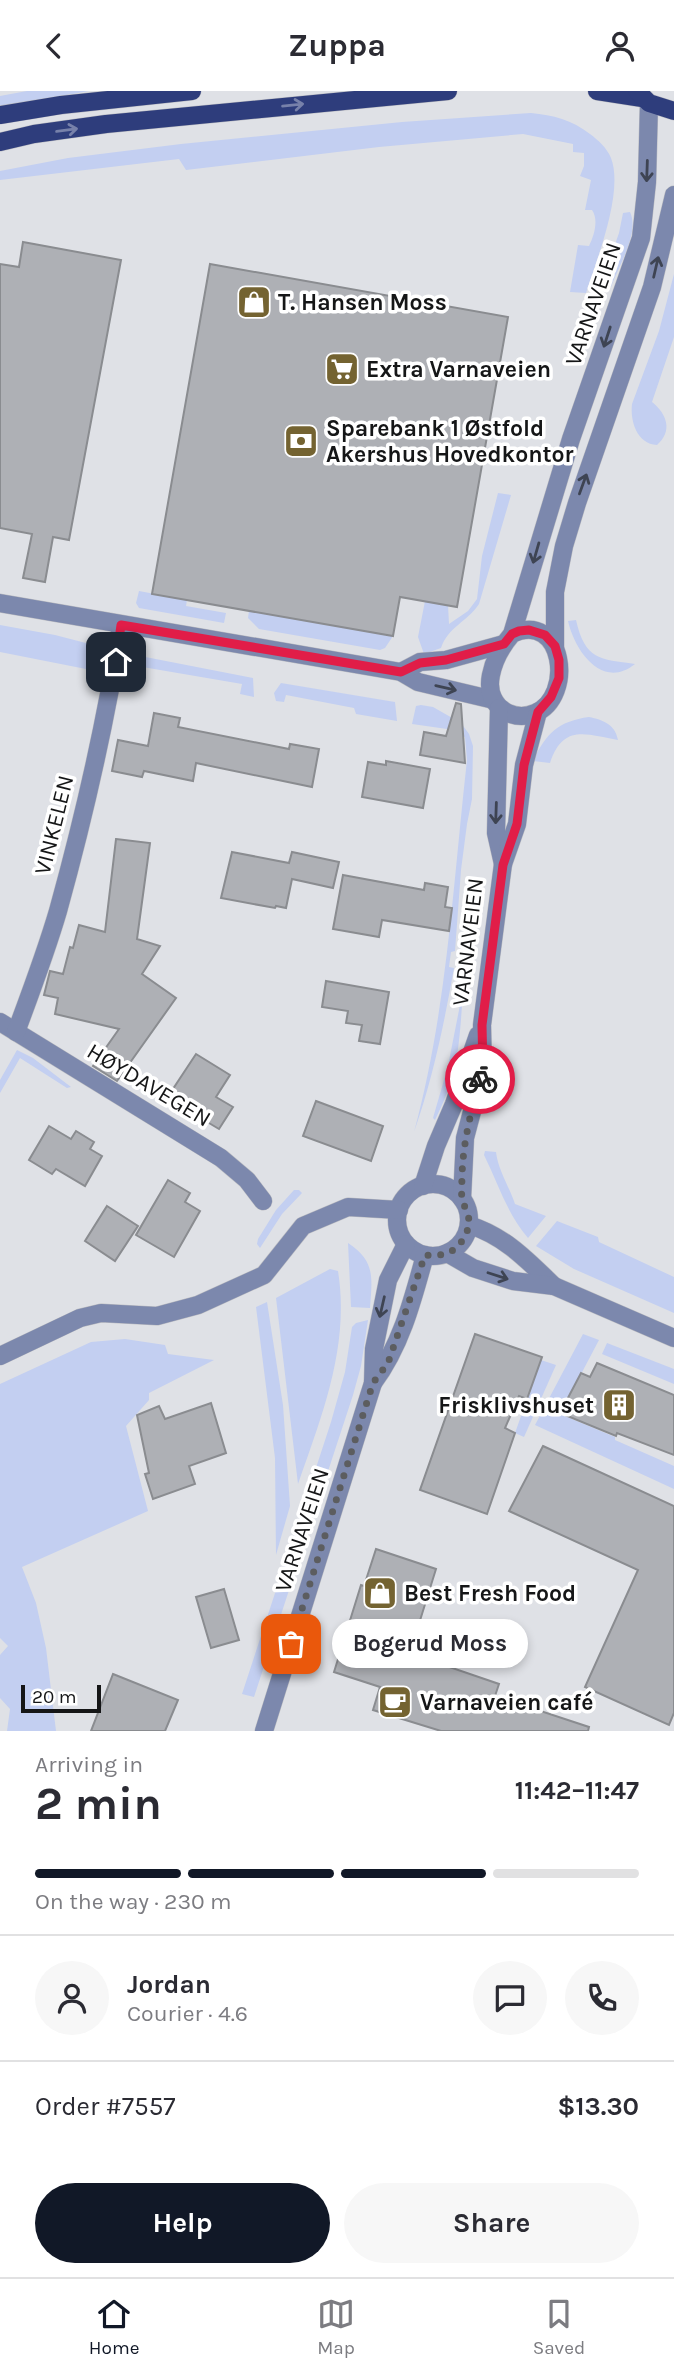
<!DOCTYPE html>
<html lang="en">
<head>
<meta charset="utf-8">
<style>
  :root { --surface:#fff; --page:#f7f7f7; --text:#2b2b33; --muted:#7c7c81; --line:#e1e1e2; --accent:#111827 }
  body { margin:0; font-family:Karla,sans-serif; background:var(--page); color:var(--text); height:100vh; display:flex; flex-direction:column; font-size:26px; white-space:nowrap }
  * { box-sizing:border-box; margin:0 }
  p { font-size:23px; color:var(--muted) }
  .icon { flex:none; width:38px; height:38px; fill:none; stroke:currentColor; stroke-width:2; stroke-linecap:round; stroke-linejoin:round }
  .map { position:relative; height:1640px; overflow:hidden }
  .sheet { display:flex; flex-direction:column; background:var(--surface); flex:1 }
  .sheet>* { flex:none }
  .scale { position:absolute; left:21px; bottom:18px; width:80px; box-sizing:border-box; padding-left:7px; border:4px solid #151617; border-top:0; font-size:19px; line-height:24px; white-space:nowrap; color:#151617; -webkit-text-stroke:5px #fff; paint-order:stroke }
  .pin { position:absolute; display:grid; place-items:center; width:60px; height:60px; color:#fff; margin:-30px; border-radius:14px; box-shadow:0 4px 10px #0006 }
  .courier { position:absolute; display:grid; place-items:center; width:70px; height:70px; margin:-35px; border:5px solid #e11d48; border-radius:50%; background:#fff; color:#222; box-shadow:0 2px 9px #0007 }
  .bubble { position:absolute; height:49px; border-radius:24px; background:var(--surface); box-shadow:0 4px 10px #0003; font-size:23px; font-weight:700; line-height:49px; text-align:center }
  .headline em { font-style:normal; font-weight:700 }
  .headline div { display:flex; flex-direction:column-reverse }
  .headline { display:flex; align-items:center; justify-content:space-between; height:119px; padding:0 35px }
  h1 { font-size:46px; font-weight:700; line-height:52px }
  .bar { display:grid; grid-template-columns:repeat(4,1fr); gap:10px 7px; align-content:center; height:84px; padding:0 35px }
  .bar i { height:9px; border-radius:5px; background:var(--line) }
  .bar .active { background:var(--accent) }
  .bar p { grid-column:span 4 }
  .line { display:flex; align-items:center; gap:18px; padding:0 35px; border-top:2px solid var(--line) }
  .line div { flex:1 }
  .round { display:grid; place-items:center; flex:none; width:74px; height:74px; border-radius:37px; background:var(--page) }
  .action { display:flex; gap:14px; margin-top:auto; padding:14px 35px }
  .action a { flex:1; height:80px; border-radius:42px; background:var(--accent); color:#fff; font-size:28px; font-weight:700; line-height:80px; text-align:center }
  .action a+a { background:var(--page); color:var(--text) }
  header { display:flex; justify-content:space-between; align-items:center; height:91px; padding:0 35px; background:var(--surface); font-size:32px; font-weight:700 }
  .dock { display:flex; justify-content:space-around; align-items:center; height:98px; border-top:2px solid var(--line); background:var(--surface); font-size:19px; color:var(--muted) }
  .dock a { display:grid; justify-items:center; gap:4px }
  .dock .active { color:var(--accent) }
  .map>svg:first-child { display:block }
  .green { fill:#c3cff1 }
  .building { fill:#aeb0b5; stroke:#8a8c90; stroke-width:2 }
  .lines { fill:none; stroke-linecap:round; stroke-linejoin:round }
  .minor-casing { stroke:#bbbcc1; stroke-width:19 }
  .major-casing { stroke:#bbbcc1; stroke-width:19 }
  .minor { stroke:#7c88ad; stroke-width:18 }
  .major { stroke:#2e3d7c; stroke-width:18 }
  .oneway { stroke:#7781aa }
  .oneway2 { stroke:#3e4453 }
  .done { stroke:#5c5d5f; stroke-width:7; stroke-dasharray:0 12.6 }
  .route { stroke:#e11d48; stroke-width:9 }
  .labels { text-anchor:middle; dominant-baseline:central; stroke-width:7; stroke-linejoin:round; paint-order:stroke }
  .poi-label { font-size:23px; font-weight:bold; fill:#151617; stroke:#fff; text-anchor:start }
  .street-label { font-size:23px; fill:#151617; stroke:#fff }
</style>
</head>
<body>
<header><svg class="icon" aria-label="back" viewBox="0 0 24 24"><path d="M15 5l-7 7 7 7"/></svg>Zuppa<svg class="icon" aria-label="person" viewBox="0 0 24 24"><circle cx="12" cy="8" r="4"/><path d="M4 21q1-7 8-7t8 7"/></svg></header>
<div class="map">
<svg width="674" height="1640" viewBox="0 0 674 1640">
  <rect width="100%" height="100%" fill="#dfe1e6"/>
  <!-- green -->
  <g class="green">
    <path d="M27,0H89L0,16V5Z"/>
    <path d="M531,22C553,24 572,29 590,43C598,49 607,57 611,67C624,101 597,168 586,202L570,201L578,154L589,155C594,145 599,129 592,119H585L591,89L580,85L584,75V62L573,61V53L523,43L379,56L186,79L179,68L0,89V80L68,67L181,53L402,31Z"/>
    <path d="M630,121C640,142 618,176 611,196L602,198V190L619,142L623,122Z"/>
    <path d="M674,183V246L652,311C667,323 673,340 657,354C637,353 630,330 632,313L659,240Z"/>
    <path d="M498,402L511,404L479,513C467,531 448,536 441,557L424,563L418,546L425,510L448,514L449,533L468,520L477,508L482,465Z"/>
    <path d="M139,500L187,509L186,515L226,522L224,532L139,517L136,512Z"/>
    <path d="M376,514L371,541L393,545L385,557L380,559L259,538L248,527L249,520Z"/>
    <path d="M576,529C585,569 600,568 635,573C603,599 575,561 568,530Z"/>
    <path d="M0,534L55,544L105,557L103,576L99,581L100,576L87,574L86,578L0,561Z"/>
    <path d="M130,563L253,587L254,606L240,603L242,593L125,573Z"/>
    <path d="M281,592L395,611L397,630L356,623L354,617L286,604L284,611L276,610L274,602Z"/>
    <path d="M421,614L433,616L461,632L469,643L473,655L472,708L467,733L461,779L455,860L451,861L449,876L454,877C444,933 433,987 414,1041C447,920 453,793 467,669L465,646L447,638L412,633L416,615Z"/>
    <path d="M589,626C603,629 615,633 618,649C585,643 563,633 550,672L533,670C546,642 559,630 589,626Z"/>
    <path d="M460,914H462C459,960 456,988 435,1029L433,1027L448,975Z"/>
    <path d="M17,959L33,967L71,996L67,997L20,967L0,1002V989Z"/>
    <path d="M485,1060L496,1061C498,1079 509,1095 515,1113L546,1125L528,1147C507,1123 498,1092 484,1064Z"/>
    <path d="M294,1099H299L302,1102L282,1123L260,1157L257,1153L258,1148L276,1119Z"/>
    <path d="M557,1130L598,1146L599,1151L674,1186V1222L574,1178L536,1155Z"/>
    <path d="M348,1152C376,1170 372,1188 370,1217L351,1216Z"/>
    <path d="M330,1178L338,1180C350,1255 322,1324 298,1393L276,1207Z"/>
    <path d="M267,1211L283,1314L290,1415L276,1464L275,1367L256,1216Z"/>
    <path d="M368,1229L361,1275L353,1304L254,1606L242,1603L331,1331L345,1281L352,1236L356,1232Z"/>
    <path d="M583,1243L599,1249L560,1323L615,1346V1349L674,1375V1398L535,1334Z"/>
    <path d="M125,1248L165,1254L168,1263L214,1269L149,1302V1309L126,1335L148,1420L22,1476L36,1512L46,1557L56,1640H7L10,1618L0,1607V1564L8,1555L0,1547V1293L91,1251Z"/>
    <path d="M607,1252L674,1278V1293L602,1263Z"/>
    <path d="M541,1269L556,1274L524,1346L515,1342Z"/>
  </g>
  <!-- building -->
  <g class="building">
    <path d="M23,151L121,169L69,449L53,446L45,491L23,487L32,443L0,437V173L19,176Z"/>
    <path d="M210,173L508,226L457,516L400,506L393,545L152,503Z"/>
    <path d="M456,612L461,613L465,672L420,664L424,641L446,645Z"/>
    <path d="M154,622L180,627L178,636L289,658L290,653L319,658L312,696L196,672L193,690L144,680L142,686L112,680L118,649L148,655Z"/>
    <path d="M386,670L430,678L423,717L362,706L368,671L386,674Z"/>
    <path d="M116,748L150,752L137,848L160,855L142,883L176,907L117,990L93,975L119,938L55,923L58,907L44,904L50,880L63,883L70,856L73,857L79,834L105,841Z"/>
    <path d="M232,761L289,772L292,761L339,771L333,797L292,788L286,817L276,815L275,817L221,807Z"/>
    <path d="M343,784L424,799L425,792L448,796L445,816L452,817L449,840L382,829L379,846L333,838Z"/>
    <path d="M326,890L389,901L380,953L359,950L362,934L346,932L348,920L322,916Z"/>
    <path d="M196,963L230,984L216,1006L233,1016L219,1038L167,1007Z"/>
    <path d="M316,1010L383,1035L371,1070L303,1045Z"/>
    <path d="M49,1035L71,1048L76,1040L94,1051L90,1058L102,1065L85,1095L56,1078L52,1083L29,1069Z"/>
    <path d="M168,1089L190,1102L185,1111L200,1120L174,1166L136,1144Z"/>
    <path d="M107,1115L138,1135L115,1170L85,1150Z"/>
    <path d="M475,1243L542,1266L527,1308L519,1305L505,1337L515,1342L487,1423L420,1399Z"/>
    <path d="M597,1272L674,1304V1364L617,1342L616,1345L560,1322L581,1282L590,1286Z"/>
    <path d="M211,1312L226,1362L189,1375L195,1393L153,1408L145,1383L149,1382L137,1324L159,1315L165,1328Z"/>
    <path d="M543,1355L674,1415V1622L669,1634L585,1596L638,1479L509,1420Z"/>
    <path d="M376,1458L436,1478L413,1552L424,1555L420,1566L499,1593L495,1605L589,1636L588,1640H441L373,1619L380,1596L334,1581L361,1494L364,1495Z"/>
    <path d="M224,1498L239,1549L211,1557L196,1506Z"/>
    <path d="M113,1583L178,1609L165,1640H91Z"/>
  </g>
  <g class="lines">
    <!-- minor casing -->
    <g class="minor-casing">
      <g id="minor">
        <path d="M0,512L401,581L418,591L494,609"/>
        <path d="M512,543C564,519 575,606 535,622C526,626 517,626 508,622C475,606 494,564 512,543L571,348L641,147L647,91L649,12"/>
        <path d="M555,555V501L564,455L577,412L652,196L674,104"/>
        <path d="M401,581L420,571L446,569L504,553"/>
        <path d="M499,617L496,742L503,773"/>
        <path d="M0,931L221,1067L247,1089L263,1110"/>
        <path d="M16,941C31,901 46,861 58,820C84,726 106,630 121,534"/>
        <circle cx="433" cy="1129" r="36"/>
        <path d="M423,1095L436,1055L454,1013L478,944"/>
        <path d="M462,1108L465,1047L483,979L482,934L503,773L517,733L524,674L538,621"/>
        <path d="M469,1134C505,1145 528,1170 554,1195"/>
        <path d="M447,1162L473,1177L513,1190L554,1195L674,1247"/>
        <path d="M0,1265L80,1227L101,1222L157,1225L198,1214L264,1184L303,1135L348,1116L399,1119"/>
        <path d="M373,1292C401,1255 413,1208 425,1164"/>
        <path d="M264,1640L373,1292L374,1258L388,1189L406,1153"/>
      </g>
    </g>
    <!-- major casing -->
    <g class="major-casing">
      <g id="major">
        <path d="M597,0L642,7"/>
        <path d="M637,0L649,12L674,20"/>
        <path d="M0,24L61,14L192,0"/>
        <path d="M0,51L34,43L106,33L448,0"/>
      </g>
    </g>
    <!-- minor -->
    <use href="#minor" class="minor"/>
    <!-- major -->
    <use href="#major" class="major"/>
  </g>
  <!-- one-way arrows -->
  <defs><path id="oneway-shaft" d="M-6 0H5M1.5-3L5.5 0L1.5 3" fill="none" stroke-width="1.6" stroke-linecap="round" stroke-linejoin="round" transform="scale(1.75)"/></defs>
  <g class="oneway">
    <use href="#oneway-shaft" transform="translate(293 14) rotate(-6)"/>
    <use href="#oneway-shaft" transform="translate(67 39) rotate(-8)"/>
  </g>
  <g class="oneway2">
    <use href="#oneway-shaft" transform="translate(647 80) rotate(92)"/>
    <use href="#oneway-shaft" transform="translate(656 176) rotate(-77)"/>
    <use href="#oneway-shaft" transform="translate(607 246) rotate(108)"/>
    <use href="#oneway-shaft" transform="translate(583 393) rotate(-70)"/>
    <use href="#oneway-shaft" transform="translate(536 462) rotate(106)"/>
    <use href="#oneway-shaft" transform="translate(446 597) rotate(13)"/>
    <use href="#oneway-shaft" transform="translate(496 722) rotate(92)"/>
    <use href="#oneway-shaft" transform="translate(498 1185) rotate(18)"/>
    <use href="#oneway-shaft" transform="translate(382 1216) rotate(103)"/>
  </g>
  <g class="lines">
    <!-- done -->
    <path class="done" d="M291,1553L373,1292L388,1272L425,1164C440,1166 456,1162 463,1148C475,1128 466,1124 462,1107C461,1100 462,1092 462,1085C463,1051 471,1021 480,988"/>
    <!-- route -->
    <path class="route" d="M116,571L121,534L401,581L420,572L446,569L504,553L512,543L519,540L529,539L545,544L555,555L559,569V587L551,606L538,621L524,674L517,733L503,774L482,934L483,979L480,988"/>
  </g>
  <!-- icons -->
  <defs>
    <g id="shop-square" transform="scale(1.75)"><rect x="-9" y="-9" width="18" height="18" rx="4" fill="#746331" stroke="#fff"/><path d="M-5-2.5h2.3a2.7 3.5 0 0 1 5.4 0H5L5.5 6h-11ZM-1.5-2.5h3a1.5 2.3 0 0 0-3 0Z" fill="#fff"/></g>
    <g id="supermarket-square" transform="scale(1.75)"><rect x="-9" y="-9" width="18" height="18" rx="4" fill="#746331" stroke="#fff"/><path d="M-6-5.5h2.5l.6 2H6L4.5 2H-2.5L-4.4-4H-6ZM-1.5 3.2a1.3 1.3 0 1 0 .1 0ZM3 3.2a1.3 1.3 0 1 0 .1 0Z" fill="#fff"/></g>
    <g id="bank-square" transform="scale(1.75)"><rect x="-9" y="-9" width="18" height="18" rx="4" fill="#746331" stroke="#fff"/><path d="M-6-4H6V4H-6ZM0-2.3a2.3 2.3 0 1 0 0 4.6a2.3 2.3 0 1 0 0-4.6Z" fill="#fff"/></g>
    <g id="building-square" transform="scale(1.75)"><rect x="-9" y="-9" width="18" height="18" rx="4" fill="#746331" stroke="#fff"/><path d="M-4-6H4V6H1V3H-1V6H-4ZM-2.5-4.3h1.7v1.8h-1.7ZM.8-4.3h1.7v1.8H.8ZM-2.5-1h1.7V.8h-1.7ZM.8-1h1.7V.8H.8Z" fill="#fff"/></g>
    <g id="cafe-square" transform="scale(1.75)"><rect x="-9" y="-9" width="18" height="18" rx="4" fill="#746331" stroke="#fff"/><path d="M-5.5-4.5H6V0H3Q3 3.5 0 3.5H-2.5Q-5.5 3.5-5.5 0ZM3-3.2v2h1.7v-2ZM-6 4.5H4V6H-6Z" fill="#fff"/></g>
  </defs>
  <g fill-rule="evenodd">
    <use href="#shop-square" x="254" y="211"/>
    <use href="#supermarket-square" x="342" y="278"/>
    <use href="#bank-square" x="301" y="350"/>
    <use href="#building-square" x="619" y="1314"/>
    <use href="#shop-square" x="380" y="1502"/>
    <use href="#cafe-square" x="395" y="1611"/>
  </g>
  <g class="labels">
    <!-- poi labels -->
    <g class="poi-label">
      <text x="278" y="211">T. Hansen Moss</text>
      <text x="366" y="278">Extra Varnaveien</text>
      <text x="326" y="337">Sparebank 1 Østfold<tspan x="326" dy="26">Akershus Hovedkontor</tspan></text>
      <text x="594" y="1314" text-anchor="end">Frisklivshuset</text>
      <text x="404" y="1502">Best Fresh Food</text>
      <text x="420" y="1611">Varnaveien café</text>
    </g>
    <!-- street labels -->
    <g class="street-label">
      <text transform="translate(593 213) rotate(-71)">VARNAVEIEN</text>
      <text transform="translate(54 734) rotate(-76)">VINKELEN</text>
      <text transform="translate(468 851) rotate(-83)">VARNAVEIEN</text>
      <text transform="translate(149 994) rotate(31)">HØYDAVEGEN</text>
      <text transform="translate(302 1439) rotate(-72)">VARNAVEIEN</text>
    </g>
  </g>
</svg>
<div class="scale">20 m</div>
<div class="pin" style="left:291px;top:1553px;background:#ea580c"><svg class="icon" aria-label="bag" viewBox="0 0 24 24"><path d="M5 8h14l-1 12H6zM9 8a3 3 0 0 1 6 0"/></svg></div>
<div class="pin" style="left:116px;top:571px;background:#1f2937"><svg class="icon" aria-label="home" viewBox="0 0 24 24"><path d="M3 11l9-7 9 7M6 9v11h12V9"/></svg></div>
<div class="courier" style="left:480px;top:988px"><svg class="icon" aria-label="bike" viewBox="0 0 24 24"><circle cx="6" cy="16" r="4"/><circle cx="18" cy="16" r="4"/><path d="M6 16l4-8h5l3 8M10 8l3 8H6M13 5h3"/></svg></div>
<div class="bubble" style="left:332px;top:1528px;width:196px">Bogerud Moss</div>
</div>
<section class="sheet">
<div class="headline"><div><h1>2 min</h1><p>Arriving in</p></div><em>11:42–11:47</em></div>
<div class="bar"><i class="active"></i><i class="active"></i><i class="active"></i><i></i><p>On the way · 230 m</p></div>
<div class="line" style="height:126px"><a class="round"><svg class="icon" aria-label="person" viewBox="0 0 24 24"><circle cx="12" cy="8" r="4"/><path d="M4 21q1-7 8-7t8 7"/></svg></a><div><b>Jordan</b><p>Courier · 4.6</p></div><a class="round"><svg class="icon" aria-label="chat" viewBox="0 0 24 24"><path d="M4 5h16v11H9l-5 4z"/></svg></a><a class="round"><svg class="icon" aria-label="phone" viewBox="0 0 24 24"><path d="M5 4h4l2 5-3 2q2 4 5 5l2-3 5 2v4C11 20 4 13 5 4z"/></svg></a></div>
<div class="line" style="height:91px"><div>Order #7557</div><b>$13.30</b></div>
<div class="action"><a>Help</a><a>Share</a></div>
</section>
<nav class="dock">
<a class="active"><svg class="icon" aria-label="home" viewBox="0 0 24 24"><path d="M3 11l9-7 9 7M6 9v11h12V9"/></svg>Home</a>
<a><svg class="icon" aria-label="map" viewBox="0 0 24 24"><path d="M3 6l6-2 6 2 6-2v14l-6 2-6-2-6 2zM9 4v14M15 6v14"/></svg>Map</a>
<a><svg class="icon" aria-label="saved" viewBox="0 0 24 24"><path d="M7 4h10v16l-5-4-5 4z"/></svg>Saved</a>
</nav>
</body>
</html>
